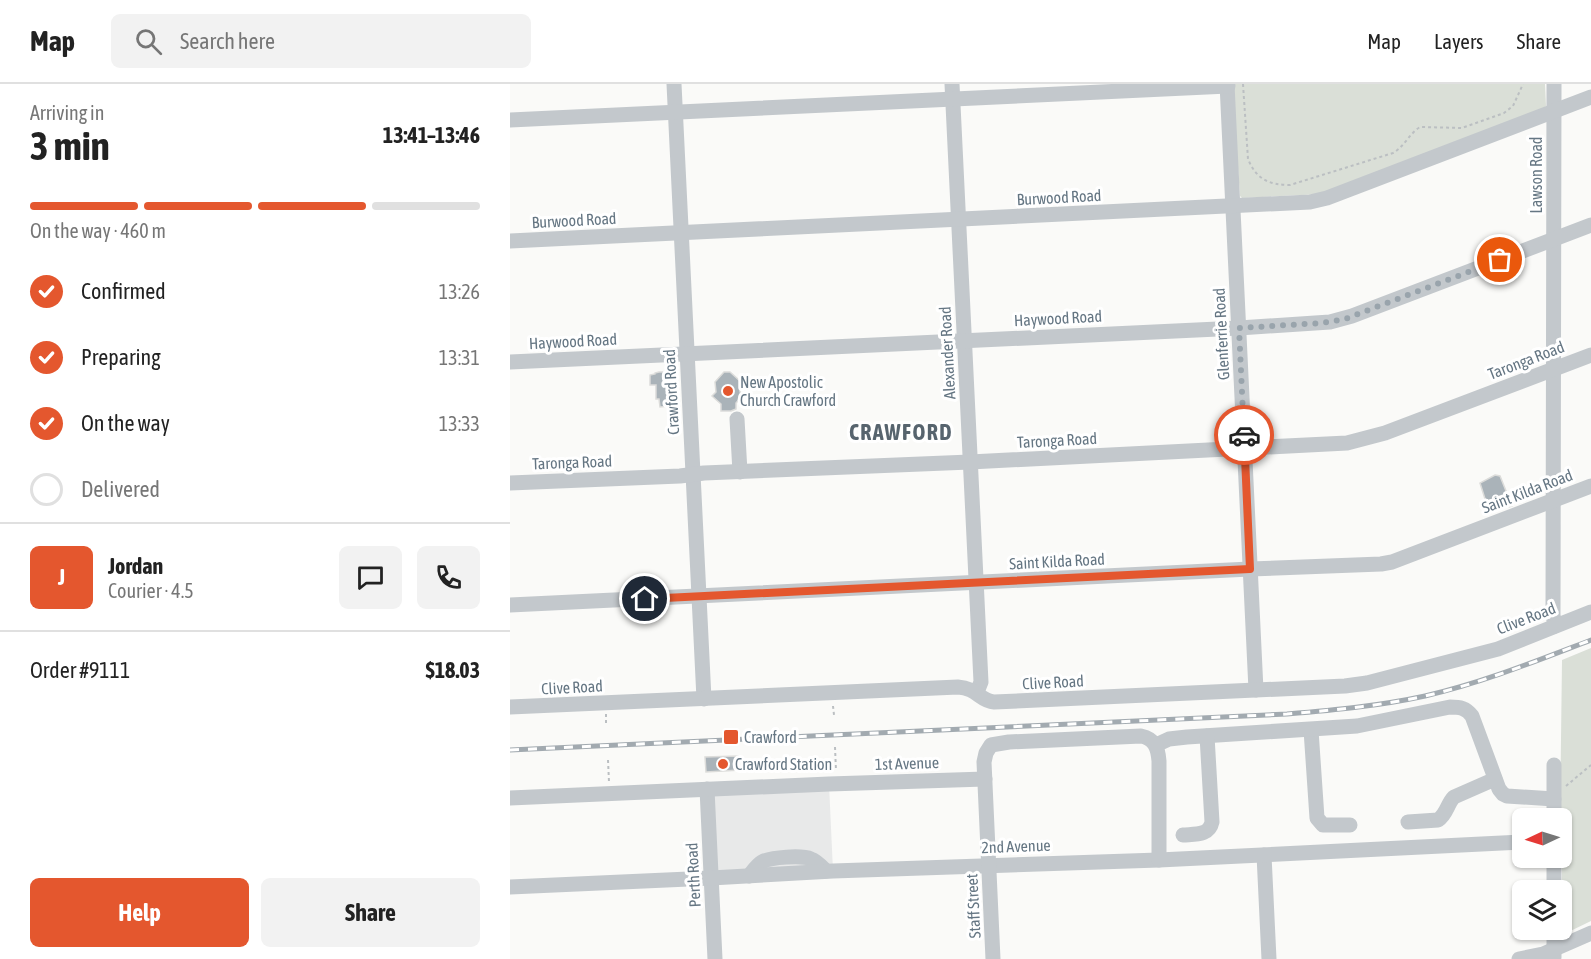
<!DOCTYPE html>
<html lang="en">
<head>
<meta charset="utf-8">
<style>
  :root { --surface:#fff; --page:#f2f2f2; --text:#222; --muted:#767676; --line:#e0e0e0; --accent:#e4572e }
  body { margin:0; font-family:"Asap Condensed",sans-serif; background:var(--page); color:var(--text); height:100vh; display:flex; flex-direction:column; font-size:22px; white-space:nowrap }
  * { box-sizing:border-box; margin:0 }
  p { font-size:20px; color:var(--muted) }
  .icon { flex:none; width:33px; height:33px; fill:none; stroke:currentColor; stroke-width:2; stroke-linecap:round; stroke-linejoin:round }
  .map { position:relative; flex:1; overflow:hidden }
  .details { display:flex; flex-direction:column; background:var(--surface); width:510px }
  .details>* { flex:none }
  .needle { width:39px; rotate:266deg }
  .fabs { position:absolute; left:1002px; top:724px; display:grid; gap:12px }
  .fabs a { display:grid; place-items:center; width:60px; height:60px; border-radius:9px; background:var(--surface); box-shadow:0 2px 4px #0004; font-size:30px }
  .pin { position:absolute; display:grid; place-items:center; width:51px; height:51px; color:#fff; margin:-26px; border:3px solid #fff; border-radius:50%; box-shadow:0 2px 6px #0007 }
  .courier { position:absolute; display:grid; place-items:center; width:60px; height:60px; margin:-30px; border:4px solid #e4572e; border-radius:50%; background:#fff; color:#222; box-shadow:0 2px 8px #0007 }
  .head em { font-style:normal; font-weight:700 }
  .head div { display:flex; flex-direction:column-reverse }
  .head { display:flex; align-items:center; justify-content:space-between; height:102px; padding:0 30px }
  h1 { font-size:39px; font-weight:700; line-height:45px }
  .bar { display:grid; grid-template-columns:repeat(4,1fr); gap:9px 6px; align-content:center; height:72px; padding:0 30px }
  .bar i { height:8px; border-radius:4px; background:var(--line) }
  .bar .selected { background:var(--accent) }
  .bar p { grid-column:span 4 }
  .line { display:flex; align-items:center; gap:15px; padding:0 30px; border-top:2px solid var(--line) }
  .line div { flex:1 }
  .round { display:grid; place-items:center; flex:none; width:63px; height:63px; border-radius:9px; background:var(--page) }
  ol { padding:0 30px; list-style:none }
  li { display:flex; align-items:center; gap:18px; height:66px }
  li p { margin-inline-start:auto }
  li .icon { padding:6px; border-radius:50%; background:var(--accent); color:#fff; stroke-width:4 }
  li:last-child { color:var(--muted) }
  li i { width:33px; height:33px; border:3px solid var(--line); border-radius:50% }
  .cta { display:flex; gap:12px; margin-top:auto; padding:12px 30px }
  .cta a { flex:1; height:69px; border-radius:9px; background:var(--accent); color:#fff; font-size:24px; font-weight:700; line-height:69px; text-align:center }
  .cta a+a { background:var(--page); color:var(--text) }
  header { display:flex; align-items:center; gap:36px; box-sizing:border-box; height:84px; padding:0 30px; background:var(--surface); border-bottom:2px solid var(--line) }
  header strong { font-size:28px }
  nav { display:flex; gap:33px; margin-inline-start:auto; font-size:21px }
  .search { width:420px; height:54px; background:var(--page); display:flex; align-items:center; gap:15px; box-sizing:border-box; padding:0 21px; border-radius:9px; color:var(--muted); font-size:22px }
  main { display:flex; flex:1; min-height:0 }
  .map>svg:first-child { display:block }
  .built { fill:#e8e9e9 }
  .green { fill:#dadfd7 }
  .building { fill:#aab3b9; stroke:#dcdcda; stroke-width:1.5 }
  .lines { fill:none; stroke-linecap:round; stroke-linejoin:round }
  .path { stroke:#bbbfc2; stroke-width:2; stroke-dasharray:3 3; stroke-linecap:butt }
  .minor { stroke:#c3c8cc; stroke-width:15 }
  .rail-casing { stroke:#a2aab0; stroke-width:5 }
  .rail { stroke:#fff; stroke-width:3; stroke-dasharray:9; stroke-linecap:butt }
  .done { stroke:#99a4ac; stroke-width:6; stroke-dasharray:0 10.8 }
  .route { stroke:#e4572e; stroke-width:8 }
  .poi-dot { fill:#e4572e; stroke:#fff; stroke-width:2 }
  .labels { text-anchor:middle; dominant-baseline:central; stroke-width:6; stroke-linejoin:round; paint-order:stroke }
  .street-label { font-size:16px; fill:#657683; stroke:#fff }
  .poi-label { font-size:16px; fill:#657683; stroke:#fff; text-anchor:start }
  .district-label { font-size:22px; font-weight:bold; letter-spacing:1.5px; fill:#57646e; stroke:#fff }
</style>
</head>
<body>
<header>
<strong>Map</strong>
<div class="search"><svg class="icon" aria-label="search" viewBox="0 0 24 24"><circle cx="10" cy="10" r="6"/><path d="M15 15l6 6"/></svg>Search here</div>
<nav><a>Map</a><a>Layers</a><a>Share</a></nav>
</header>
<main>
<section class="details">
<div class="head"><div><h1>3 min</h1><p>Arriving in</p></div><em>13:41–13:46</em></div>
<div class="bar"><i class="selected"></i><i class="selected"></i><i class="selected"></i><i></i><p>On the way · 460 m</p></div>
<ol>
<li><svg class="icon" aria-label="check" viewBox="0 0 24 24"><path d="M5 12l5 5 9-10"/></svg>Confirmed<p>13:26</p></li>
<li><svg class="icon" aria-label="check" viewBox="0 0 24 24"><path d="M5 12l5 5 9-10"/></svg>Preparing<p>13:31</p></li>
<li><svg class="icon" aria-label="check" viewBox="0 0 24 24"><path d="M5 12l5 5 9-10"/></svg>On the way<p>13:33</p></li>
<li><i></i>Delivered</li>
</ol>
<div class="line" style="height:108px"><b class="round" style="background:var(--accent);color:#fff">J</b><div><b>Jordan</b><p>Courier · 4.5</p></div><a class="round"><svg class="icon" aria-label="chat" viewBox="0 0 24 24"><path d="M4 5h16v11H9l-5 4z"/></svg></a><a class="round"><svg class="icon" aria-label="phone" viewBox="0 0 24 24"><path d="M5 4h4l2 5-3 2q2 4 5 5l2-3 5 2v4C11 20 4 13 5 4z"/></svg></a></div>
<div class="line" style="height:78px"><div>Order #9111</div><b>$18.03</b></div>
<div class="cta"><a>Help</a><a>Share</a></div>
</section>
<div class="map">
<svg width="1081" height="875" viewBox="0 0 1081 875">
  <rect width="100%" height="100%" fill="#fafaf8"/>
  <!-- built -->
  <path class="built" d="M319,700L323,787L201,794L197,705Z"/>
  <!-- green -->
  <g class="green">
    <path d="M722,0H1035L1036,22L1034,25L813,110L732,114L730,112Z"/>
    <path d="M1081,564V837L1048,853L1052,846V735H1050L1052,576Z"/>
  </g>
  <!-- building -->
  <g class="building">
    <path d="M149,288H159L161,314L157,315L158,322L150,323L149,315H146V301H140V291L145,290V289Z"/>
    <path d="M214,288H220L230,297V308L233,311L226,319V325L221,327H211V320L202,312L206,308L205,298Z"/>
    <path d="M985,391L990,392L1002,422L999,423L990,412L976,418L970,399Z"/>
    <path d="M229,672L230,686L196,688L195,673Z"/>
  </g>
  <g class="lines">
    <!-- path -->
    <g class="path">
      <path d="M733,0L738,75C746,95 759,101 780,101L883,69C894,63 899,50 910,43L952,44L994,29L1003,22L1013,0"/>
      <path d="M323,622L324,631"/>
      <path d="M96,630V642"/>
      <path d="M325,663L326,687"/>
      <path d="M98,676L99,698"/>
      <path d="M1056,702L1081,681"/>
    </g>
    <!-- minor -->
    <g class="minor">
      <path d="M164,0L194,615"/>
      <path d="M442,0L471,598L467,608"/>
      <path d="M717,0L746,606"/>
      <path d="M1044,0L1043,531L1045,542"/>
      <path d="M0,36L718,2"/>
      <path d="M0,157L800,118L817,114L1081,13"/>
      <path d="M0,278L729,244L820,238L842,232L1081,141"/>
      <path d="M227,335L230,388"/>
      <path d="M0,399L170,392L194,389L460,378L837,359L875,349L1081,271"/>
      <path d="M0,521L740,485L871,480L882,478L1081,402"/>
      <path d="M0,623L448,603C467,604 470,617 484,618L835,602L857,599L988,565L1081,528"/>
      <path d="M801,646L807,734L813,741H840"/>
      <path d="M646,661L659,655L677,653L847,642L940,623C950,623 956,624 962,632L989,705L993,710L997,712L1044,715"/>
      <path d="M197,705L205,875"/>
      <path d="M0,714L319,700L475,695"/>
      <path d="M1044,735V681"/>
      <path d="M898,738L928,736C937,730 937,720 944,713L985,695"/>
      <path d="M673,751C685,750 699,752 702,738L697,652"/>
      <path d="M754,771L759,875"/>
      <path d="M1044,774V807"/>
      <path d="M239,792C243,787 247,781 252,778C261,773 292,771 301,775C307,777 312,783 316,787"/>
      <path d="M0,803L201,794L323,787L649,776L1012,758"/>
      <path d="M1044,873V846"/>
      <path d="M483,875L474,678L476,669L481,661L499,658L631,652C645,655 648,664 649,677V776"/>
      <path d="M1009,875L1033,870L1081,849"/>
    </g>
    <!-- rail casing -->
    <g class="rail-casing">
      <path id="rail" d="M0,666L777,630C824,626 869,622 915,612C972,599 1026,577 1081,556"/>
    </g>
    <!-- rail -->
    <use href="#rail" class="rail"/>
  </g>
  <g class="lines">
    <!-- done -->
    <path class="done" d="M734,351L729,244L812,239L835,235L990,176"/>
    <!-- route -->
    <path class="route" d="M135,515L740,485L734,351"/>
  </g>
  <!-- markers -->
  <g class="poi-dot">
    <circle cx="218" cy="307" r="6"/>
    <rect x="213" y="645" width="16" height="16" rx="3"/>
    <circle cx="213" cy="680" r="6"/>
  </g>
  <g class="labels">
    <!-- street labels -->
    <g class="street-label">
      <text transform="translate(1026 91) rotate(-90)">Lawson Road</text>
      <text transform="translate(549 113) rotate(-3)">Burwood Road</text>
      <text transform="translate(64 136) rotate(-3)">Burwood Road</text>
      <text transform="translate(548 234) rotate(-3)">Haywood Road</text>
      <text transform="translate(711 250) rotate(-93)">Glenferrie Road</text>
      <text transform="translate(63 257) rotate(-3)">Haywood Road</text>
      <text transform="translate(437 269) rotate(-93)">Alexander Road</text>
      <text transform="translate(1016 276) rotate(-21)">Taronga Road</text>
      <text transform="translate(161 308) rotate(-93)">Crawford Road</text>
      <text transform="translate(547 356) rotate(-3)">Taronga Road</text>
      <text transform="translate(62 378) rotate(-2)">Taronga Road</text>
      <text transform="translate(1017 407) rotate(-21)">Saint Kilda Road</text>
      <text transform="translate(547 477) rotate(-3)">Saint Kilda Road</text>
      <text transform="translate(1016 534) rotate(-21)">Clive Road</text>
      <text transform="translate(543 598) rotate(-3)">Clive Road</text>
      <text transform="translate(62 603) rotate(-3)">Clive Road</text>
      <text transform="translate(397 679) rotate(-2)">1st Avenue</text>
      <text transform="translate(506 762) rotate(-2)">2nd Avenue</text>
      <text transform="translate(183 791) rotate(-93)">Perth Road</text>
      <text transform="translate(463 822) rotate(-93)">Staff Street</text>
    </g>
    <!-- poi labels -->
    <g class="poi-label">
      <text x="230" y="298">New Apostolic<tspan x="230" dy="18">Church Crawford</tspan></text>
      <text x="234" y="653">Crawford</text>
      <text x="225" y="680">Crawford Station</text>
    </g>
    <!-- district labels -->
    <g class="district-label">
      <text x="391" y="348">CRAWFORD</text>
    </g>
  </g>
</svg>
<div class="fabs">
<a><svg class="needle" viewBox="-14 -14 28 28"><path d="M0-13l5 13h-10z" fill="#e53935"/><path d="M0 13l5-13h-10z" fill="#767676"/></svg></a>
<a><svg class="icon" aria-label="layers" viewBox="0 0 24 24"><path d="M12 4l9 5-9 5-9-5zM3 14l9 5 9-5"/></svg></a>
</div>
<div class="pin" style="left:990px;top:176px;background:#ea580c"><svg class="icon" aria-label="bag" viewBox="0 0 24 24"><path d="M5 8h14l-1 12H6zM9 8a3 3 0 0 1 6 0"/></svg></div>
<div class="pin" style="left:135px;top:515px;background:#1f2937"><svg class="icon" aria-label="home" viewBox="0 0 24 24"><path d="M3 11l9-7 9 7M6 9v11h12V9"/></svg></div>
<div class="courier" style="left:734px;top:351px"><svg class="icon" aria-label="car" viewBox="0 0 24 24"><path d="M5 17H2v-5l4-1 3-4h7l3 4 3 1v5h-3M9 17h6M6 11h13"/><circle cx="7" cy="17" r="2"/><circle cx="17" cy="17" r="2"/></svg></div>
</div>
</main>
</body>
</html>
